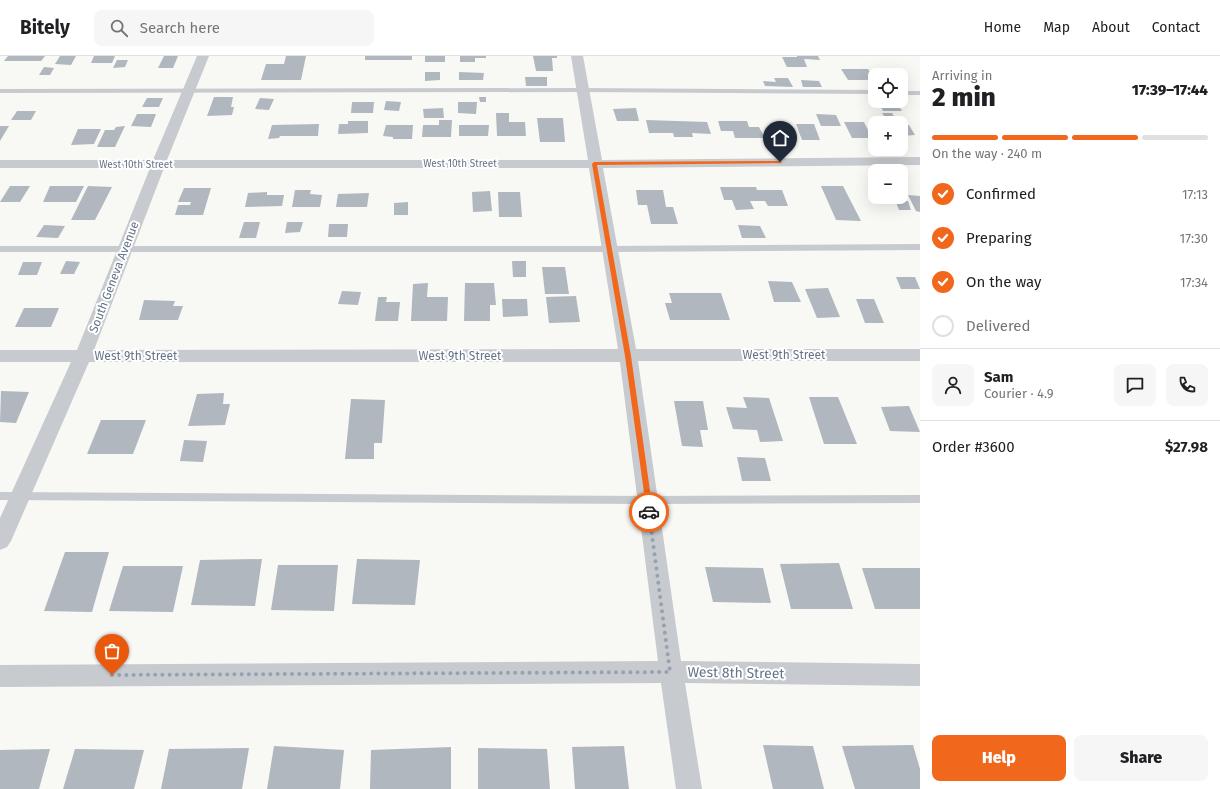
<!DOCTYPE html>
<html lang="en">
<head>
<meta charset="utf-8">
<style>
  :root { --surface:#fff; --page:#f6f6f6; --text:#202124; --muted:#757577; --line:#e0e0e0; --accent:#f1671c }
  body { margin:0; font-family:"Fira Sans",sans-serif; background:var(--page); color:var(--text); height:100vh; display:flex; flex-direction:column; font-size:15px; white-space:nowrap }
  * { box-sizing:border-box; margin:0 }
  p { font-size:13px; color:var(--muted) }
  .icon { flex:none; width:22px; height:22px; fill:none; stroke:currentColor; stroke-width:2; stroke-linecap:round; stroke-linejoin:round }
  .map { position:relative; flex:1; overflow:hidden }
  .side { display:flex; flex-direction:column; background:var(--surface); width:300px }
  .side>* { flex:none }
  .fabs { position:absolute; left:868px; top:12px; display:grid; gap:8px }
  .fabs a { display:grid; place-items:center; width:40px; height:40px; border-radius:8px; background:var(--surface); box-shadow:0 4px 16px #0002; font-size:20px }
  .pin { position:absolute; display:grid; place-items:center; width:34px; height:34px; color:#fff; margin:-41px -17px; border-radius:50% 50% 50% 0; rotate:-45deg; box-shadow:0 0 4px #0007 }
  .pin .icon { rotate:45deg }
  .courier { position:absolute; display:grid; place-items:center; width:40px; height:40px; margin:-20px; border:3px solid #f1671c; border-radius:50%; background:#fff; color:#222; box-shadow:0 1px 5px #0007 }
  .overview em { font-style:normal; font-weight:800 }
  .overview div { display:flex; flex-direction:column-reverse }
  .overview { display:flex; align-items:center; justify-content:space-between; height:68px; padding:0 12px }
  h1 { font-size:26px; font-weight:800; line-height:30px }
  .bar { display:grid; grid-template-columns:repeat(4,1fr); gap:6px 4px; align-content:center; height:48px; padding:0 12px }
  .bar i { height:5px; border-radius:3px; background:var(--line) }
  .bar .on { background:var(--accent) }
  .bar p { grid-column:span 4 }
  .line { display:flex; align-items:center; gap:10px; padding:0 12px; border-top:1px solid var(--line) }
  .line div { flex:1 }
  .round { display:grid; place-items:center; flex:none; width:42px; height:42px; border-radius:8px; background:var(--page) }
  ol { padding:0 12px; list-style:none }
  li { display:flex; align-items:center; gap:12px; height:44px }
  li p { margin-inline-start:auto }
  li .icon { padding:4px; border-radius:50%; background:var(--accent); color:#fff; stroke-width:4 }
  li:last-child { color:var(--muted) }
  li i { width:22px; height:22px; border:2px solid var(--line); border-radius:50% }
  .primary-button { display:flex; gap:8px; margin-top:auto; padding:8px 12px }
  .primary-button a { flex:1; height:46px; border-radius:8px; background:var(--accent); color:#fff; font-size:16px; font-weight:800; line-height:46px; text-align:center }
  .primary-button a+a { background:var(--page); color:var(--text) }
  header { display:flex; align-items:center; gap:24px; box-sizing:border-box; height:56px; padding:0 20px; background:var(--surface); border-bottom:1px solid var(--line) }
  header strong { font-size:19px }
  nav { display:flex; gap:22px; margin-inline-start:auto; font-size:14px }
  .search { width:280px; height:36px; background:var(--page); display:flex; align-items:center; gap:10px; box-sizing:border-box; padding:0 14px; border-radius:8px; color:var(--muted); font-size:15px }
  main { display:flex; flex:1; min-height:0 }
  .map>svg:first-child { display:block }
  .building { fill:#b0b7be }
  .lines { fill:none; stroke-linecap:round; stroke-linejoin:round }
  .lane { fill:#c7cace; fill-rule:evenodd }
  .street { fill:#c7cace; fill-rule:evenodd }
  .route { fill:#f1671c }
  .done { stroke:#98a2ae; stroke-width:4; stroke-dasharray:0 7.2 }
  .labels { text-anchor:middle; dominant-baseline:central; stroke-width:4; stroke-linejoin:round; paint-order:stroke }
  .far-street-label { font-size:10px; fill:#657488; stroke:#fff }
  .street-label { font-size:12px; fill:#657488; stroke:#fff }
  .near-street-label { font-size:14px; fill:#657488; stroke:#fff }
</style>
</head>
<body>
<header>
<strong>Bitely</strong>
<div class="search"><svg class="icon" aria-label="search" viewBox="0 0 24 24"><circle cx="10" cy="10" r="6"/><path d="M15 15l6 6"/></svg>Search here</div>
<nav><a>Home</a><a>Map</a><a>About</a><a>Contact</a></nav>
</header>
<main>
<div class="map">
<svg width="920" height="733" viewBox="0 0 920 733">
  <rect width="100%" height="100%" fill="#f8f8f5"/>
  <!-- building -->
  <g class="building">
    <path d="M8,0H45L41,5H4Z"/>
    <path d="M60,0H76L71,9L55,8Z"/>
    <path d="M94,0H115L112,7H91Z"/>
    <path d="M164,0H178L173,12H158Z"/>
    <path d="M286,0H306L301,24H261L266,8H284Z"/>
    <rect x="365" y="0" width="47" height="4"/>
    <rect x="425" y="0" width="20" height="6"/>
    <path d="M460,0H486V2H475V6H460Z"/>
    <path d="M533,0H557V2H552L553,15H536Z"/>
    <path d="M797,0H818L820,4L804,3L807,11H787L782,1H797Z"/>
    <path d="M117,4H128L125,11L113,12Z"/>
    <path d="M44,11L54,12L50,19H39Z"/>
    <path d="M841,13H868L875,24H848Z"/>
    <path d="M425,16H440V24L425,25Z"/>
    <path d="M459,16L484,17L483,24H459Z"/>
    <path d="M525,21H547V30H526Z"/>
    <path d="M774,22H788L793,31L765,30L763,25L776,26Z"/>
    <path d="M801,24L819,25L822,31H803Z"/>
    <path d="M214,41H233L231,51H234L232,59L207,60Z"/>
    <path d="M479,41H486V46H480Z"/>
    <path d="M147,42H163L159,51H142Z"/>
    <path d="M260,42L274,43L269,54L255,53Z"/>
    <path d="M386,45L401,46L399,55L384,54Z"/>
    <path d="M878,45H896L902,55H883Z"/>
    <path d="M352,46H374L373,57H351Z"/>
    <path d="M458,46H477L476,58L458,57Z"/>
    <path d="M443,52L444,62H424L423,53Z"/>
    <path d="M636,52L639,65H617L613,53Z"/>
    <path d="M17,55H36L31,64H11Z"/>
    <path d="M496,57H509V66H525L526,80H497Z"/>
    <path d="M882,57H892L898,67H889Z"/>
    <path d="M137,58H156L151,71L131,70Z"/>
    <path d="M816,58L836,59L841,70H821Z"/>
    <path d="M537,62H563L565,86H540Z"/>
    <path d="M439,64H452L451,81H422L423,69H439Z"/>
    <path d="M646,64L707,66L711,78L692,77L693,81H674L673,77H649Z"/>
    <path d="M348,65H368V77L338,78L339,68H348Z"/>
    <path d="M718,65H747L749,71H759L765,82H735L733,75H721Z"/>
    <path d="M844,66H864L872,82H852Z"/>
    <path d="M319,68L318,80H280L279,82L268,83L272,69Z"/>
    <path d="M796,68H814L820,84H802Z"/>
    <path d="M386,69H413L412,83H393V81L383,80Z"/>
    <path d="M459,69H489L488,80H459Z"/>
    <path d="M901,69H909L915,79L901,80Z"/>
    <path d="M0,70H9L0,85Z"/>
    <path d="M125,70L115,91H97L105,74H114L116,71Z"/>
    <path d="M777,72H788L792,82H781Z"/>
    <path d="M78,73H101L94,88L71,89Z"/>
    <path d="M10,130H30L20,146H0Z"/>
    <path d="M50,130H84L76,146H43Z"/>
    <path d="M88,130L112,131L95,164H71Z"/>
    <path d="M821,130H843L861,165L836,164Z"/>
    <path d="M720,131H756L757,134H782L788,150H768L765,145H750L754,153L736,154L732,144H724Z"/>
    <path d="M184,132H211L203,159H175L178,149H190L191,146H178Z"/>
    <path d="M295,134H311L310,138L322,139L320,151H292Z"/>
    <path d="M636,134H663L666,151H673L678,168H651L647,149H638Z"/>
    <path d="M490,135L492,155L473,156L472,136Z"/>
    <path d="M267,136V139H284L282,150L245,151L248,137Z"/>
    <path d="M498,136H520L522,161H499Z"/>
    <path d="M369,137L367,151H336L338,138Z"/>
    <path d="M908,139L920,140V156L916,155Z"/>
    <path d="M895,144L908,145L911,154H899Z"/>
    <path d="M408,146V159H394V147Z"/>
    <path d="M244,166H260L256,182H239Z"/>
    <path d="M287,166H303L300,176L285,177Z"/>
    <path d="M329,168H348L347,181H328Z"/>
    <path d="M44,169L65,170L58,182L36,181Z"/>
    <path d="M738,169L760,170L766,182H742Z"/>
    <path d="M66,205L80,206L74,218H60Z"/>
    <path d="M512,205H526V221H513Z"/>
    <path d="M23,206H42L37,219H18Z"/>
    <path d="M542,211H565L569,238H545Z"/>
    <path d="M896,221H915L920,233H901Z"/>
    <path d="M768,225L792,226L801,246H774Z"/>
    <path d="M428,227L427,241H448L447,265H411L413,228Z"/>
    <path d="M465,227H494L496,249H490V265H464Z"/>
    <path d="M828,232L840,261L817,262L805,233Z"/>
    <path d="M342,235L361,236L358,249L338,248Z"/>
    <path d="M669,237H721L730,264H670L665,247H672Z"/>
    <path d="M576,240L580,266L549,267L546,241Z"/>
    <path d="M378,241H387L386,246H400L398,265H375Z"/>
    <path d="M502,243H527L528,260L503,261Z"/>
    <path d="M856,243H874L884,267H865Z"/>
    <path d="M144,244L175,245L173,250H183L178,264H139Z"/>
    <path d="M24,252H59L51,271H15Z"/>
    <path d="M1,335L29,336L16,367L0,366Z"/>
    <path d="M224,337L223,348H230L225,369L188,370L197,338Z"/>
    <path d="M743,341L769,342L783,385L760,386L757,374L733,373L726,351L747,352Z"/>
    <path d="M809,341H838L857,388H824Z"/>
    <path d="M351,343L385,344L382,387H374V403H345Z"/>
    <path d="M674,345H703L708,374H700L703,391L682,390Z"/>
    <path d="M909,350L920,376L890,375L881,351Z"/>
    <path d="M101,364H146L133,398H87Z"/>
    <path d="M184,384L207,385L203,406L180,405Z"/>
    <path d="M737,401L765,402L771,425H742Z"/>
    <path d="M65,496H109L92,556L44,555Z"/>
    <path d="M262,503L255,550L191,549L200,504Z"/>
    <path d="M357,503L420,504L415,549L352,548Z"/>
    <path d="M839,507L853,553H791L780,508Z"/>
    <path d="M278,509H338L334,555L271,554Z"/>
    <path d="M123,510H183L173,556L109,555Z"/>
    <path d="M705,511L763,512L771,547L713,546Z"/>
    <path d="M862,512H920V553H875Z"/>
    <path d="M763,689L813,690L824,733H773Z"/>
    <path d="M913,689L920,713V733H855L842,690Z"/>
    <path d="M274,690L344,694L340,733H267Z"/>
    <path d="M624,690L629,733H575L572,691Z"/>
    <path d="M451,691V733H370L371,694Z"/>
    <path d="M249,692L242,733H161L169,693Z"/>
    <path d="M478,692L547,693L550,733H478Z"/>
    <path d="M50,693L39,733H0V694Z"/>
    <path d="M75,693L144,694L134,733H63Z"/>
  </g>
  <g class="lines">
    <!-- lane -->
    <g class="lane">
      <path d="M582,32L875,34V38L582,36L0,37V33Z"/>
      <rect x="901" y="35" width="19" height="4"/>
      <path d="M920,188V194L610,196H0V190H610Z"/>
      <path d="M0,436L648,440L920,439V447L648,448L0,444Z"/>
    </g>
    <!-- street -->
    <path class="street" d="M197,0H209L167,104H588L571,0H583L602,104L920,101V109L603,112L636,293H920V305H638L681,605L920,608V630L685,627L702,733H676L661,627L0,631V609L658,605L620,306H89L11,485L7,491L0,494V462L71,306H0V294H77L150,112H0V104H153ZM164,112H589L618,293L94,294Z"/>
  </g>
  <!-- route -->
  <path class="route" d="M780,105L782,107L597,109L631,300L653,456L649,459L647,458L625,300L592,108L594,106Z"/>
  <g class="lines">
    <!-- done -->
    <path class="done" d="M112,619L670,616L649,456"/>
  </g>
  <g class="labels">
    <!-- far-street labels -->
    <g class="far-street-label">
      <text x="460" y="108">West 10th Street</text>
      <text x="136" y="109">West 10th Street</text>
    </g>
    <!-- street labels -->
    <g class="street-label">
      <text transform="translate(114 221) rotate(-69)">South Geneva Avenue</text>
      <text x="784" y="299">West 9th Street</text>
      <text x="136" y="300">West 9th Street</text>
      <text x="460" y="300">West 9th Street</text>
    </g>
    <!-- near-street labels -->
    <g class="near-street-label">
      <text transform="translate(736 617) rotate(1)">West 8th Street</text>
    </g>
  </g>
</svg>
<div class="fabs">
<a><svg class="icon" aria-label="locate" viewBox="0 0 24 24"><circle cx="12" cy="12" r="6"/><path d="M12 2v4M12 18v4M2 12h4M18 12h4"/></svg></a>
<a>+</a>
<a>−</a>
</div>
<div class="pin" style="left:112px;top:619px;background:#ea580c"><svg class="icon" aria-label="bag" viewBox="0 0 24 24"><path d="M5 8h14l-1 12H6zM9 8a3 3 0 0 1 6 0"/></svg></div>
<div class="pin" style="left:780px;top:106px;background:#1f2937"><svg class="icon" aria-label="home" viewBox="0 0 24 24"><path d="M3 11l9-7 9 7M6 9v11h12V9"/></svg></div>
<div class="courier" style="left:649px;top:456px"><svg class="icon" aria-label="car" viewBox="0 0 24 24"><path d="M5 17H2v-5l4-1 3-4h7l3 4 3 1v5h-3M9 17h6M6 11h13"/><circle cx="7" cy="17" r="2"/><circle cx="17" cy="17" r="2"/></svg></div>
</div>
<section class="side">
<div class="overview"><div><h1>2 min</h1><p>Arriving in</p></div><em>17:39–17:44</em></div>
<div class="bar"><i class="on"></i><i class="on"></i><i class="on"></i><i></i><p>On the way · 240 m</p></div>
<ol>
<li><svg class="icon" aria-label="check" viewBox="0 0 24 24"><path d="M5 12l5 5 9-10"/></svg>Confirmed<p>17:13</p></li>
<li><svg class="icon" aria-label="check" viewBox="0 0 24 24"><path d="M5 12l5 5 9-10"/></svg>Preparing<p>17:30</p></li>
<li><svg class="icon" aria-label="check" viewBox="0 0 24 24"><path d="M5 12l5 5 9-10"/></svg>On the way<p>17:34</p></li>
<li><i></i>Delivered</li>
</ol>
<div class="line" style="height:72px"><a class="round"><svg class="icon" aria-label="person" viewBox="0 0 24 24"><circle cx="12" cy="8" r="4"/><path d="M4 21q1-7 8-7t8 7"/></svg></a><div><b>Sam</b><p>Courier · 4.9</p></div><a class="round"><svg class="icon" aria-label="chat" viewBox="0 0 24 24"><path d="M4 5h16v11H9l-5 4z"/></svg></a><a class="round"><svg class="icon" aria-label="phone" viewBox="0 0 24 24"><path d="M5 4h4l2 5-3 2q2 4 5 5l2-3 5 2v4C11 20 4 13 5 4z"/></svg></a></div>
<div class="line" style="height:52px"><div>Order #3600</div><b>$27.98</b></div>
<div class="primary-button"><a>Help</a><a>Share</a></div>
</section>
</main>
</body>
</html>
